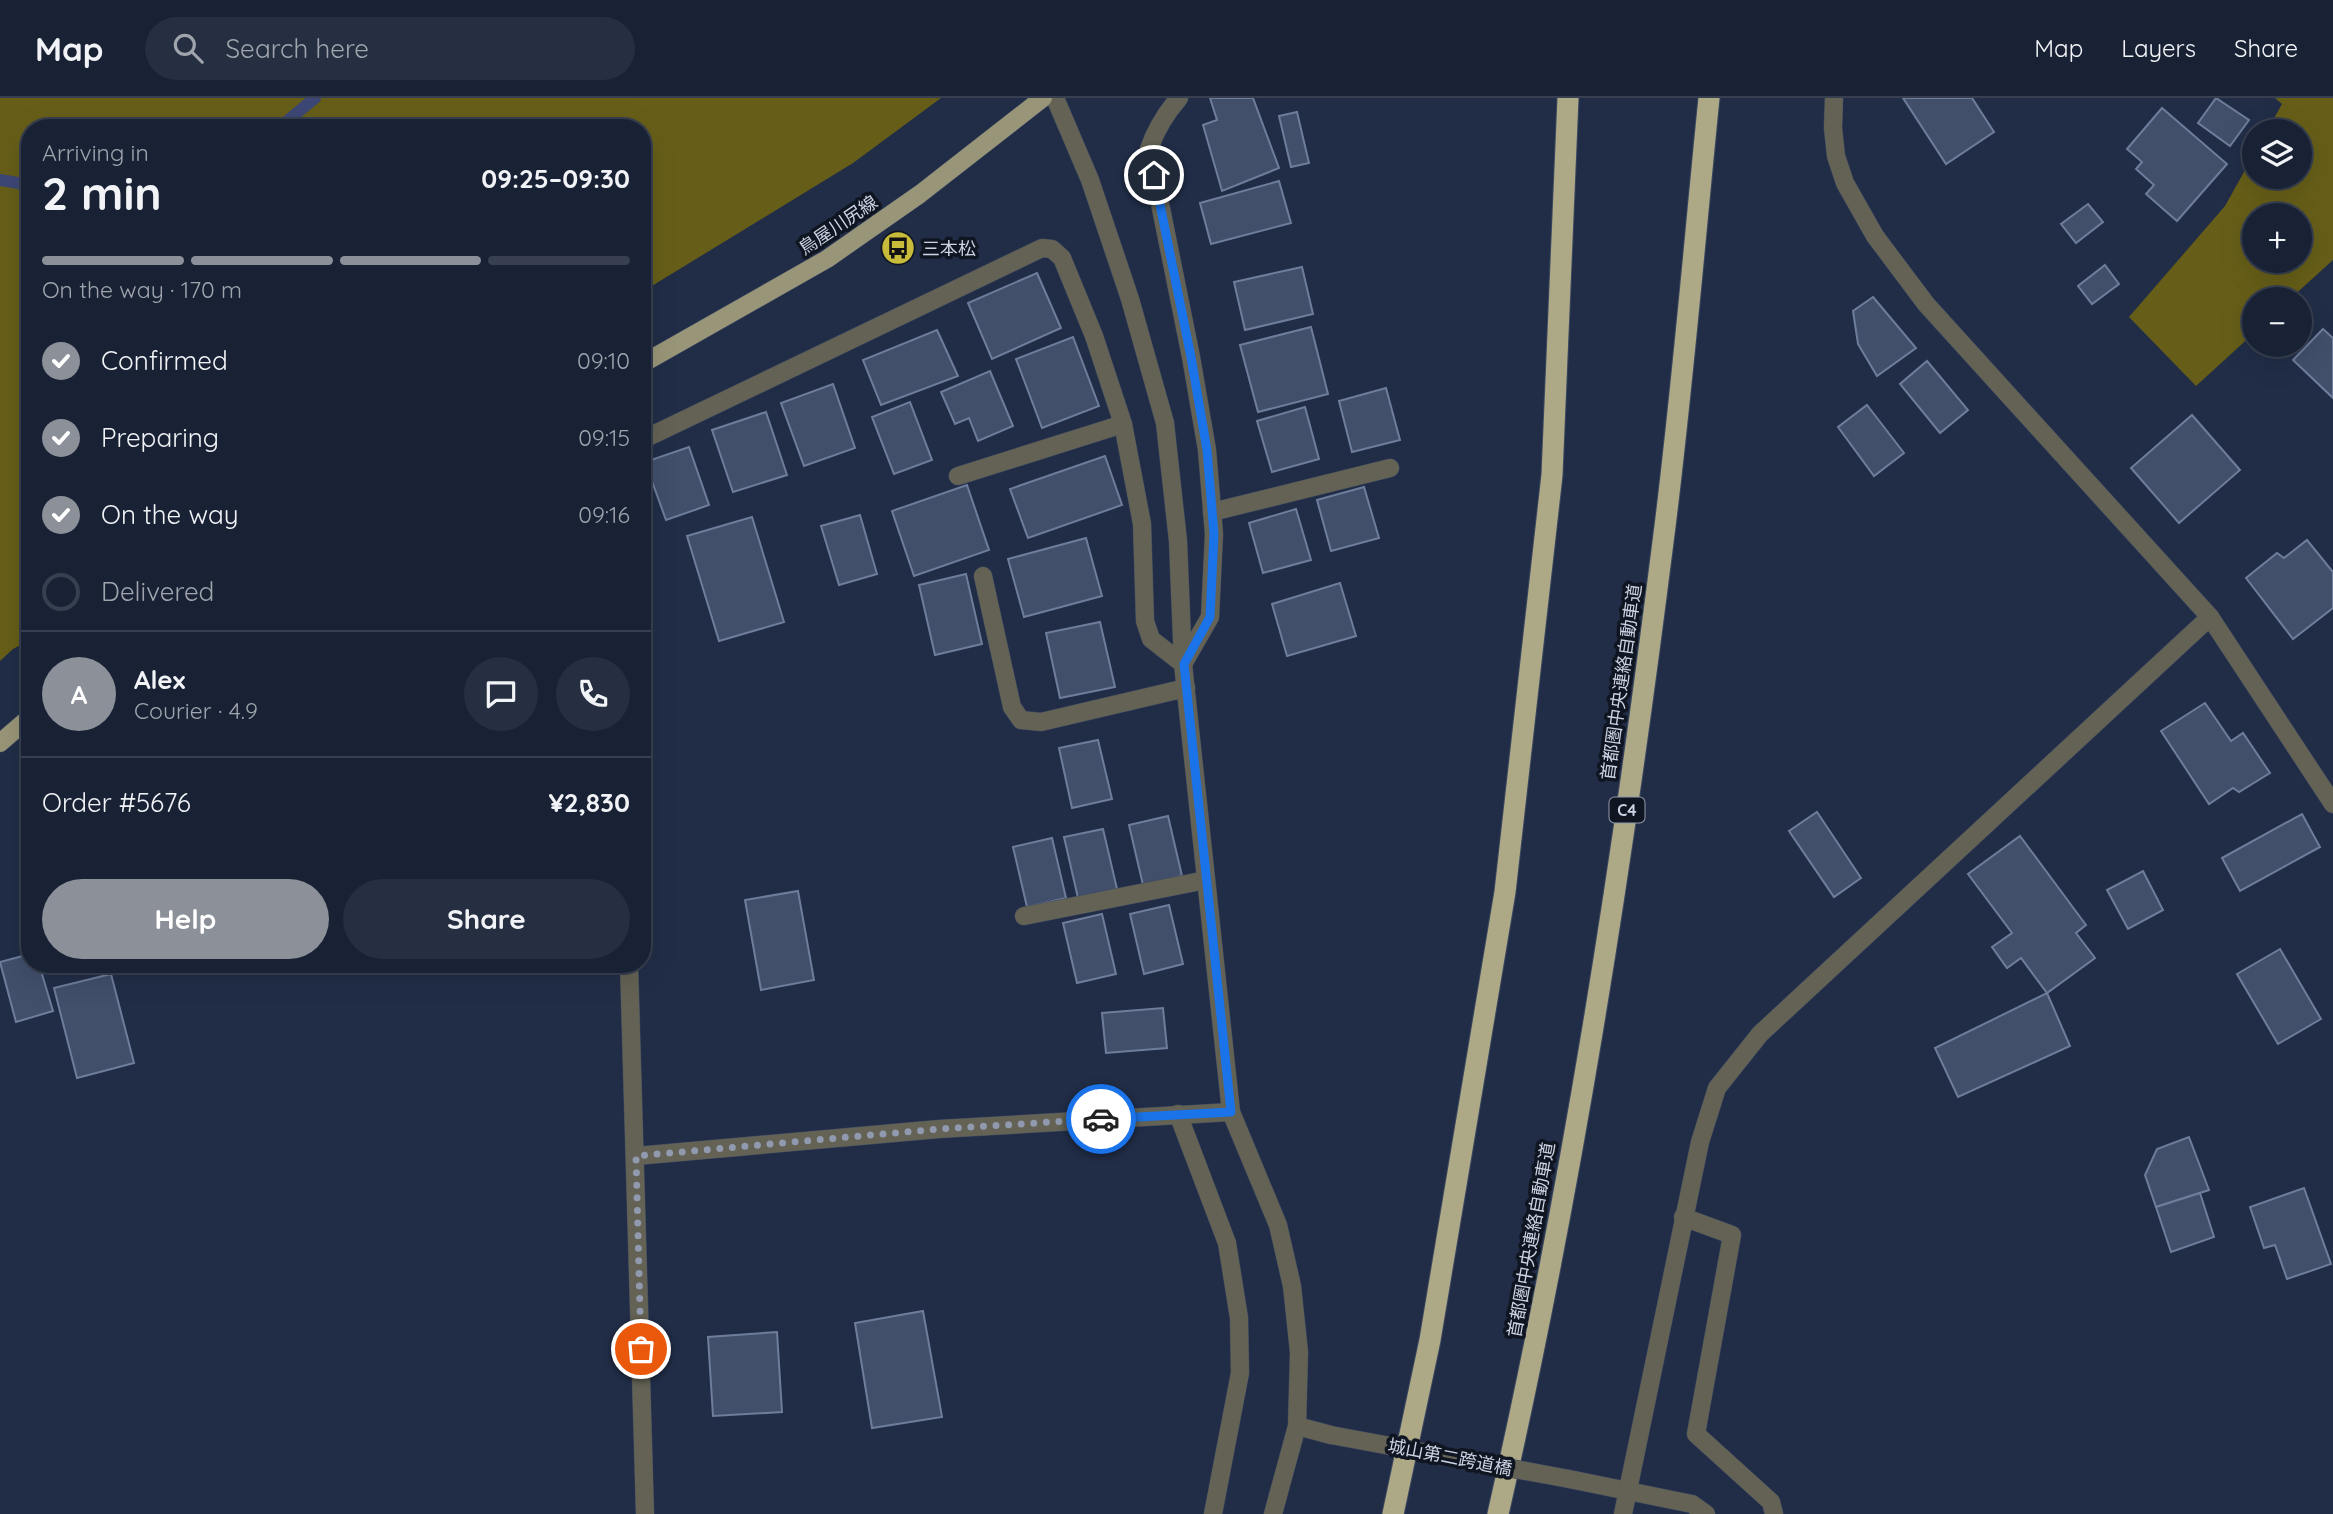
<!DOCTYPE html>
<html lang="en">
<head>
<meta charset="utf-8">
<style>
  :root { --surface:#192235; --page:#262f41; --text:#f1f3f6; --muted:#9fa4ad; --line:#373f50; --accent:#8c9099 }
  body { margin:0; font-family:Quicksand,"Noto Sans JP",sans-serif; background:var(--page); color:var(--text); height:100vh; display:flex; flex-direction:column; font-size:26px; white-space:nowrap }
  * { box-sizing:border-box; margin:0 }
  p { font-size:23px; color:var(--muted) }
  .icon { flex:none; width:38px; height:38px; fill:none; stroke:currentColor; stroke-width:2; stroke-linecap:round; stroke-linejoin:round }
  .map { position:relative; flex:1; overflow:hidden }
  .side { position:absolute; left:21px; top:21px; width:630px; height:854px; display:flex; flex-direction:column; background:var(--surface); border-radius:28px; box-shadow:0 7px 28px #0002,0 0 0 2px var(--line) }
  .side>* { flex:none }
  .tools { position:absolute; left:2242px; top:21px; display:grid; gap:14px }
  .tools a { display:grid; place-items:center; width:70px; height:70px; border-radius:50%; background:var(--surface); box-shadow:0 7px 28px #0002,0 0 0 2px var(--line); font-size:35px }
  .pin { position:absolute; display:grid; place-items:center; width:60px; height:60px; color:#fff; margin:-30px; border:4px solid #fff; border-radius:50%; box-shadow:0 2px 7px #0007 }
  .courier { position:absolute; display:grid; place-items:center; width:70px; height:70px; margin:-35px; border:5px solid #1a73e8; border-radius:50%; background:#fff; color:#222; box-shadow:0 2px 9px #0007 }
  .overview em { font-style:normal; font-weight:800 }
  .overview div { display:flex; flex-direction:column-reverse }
  .overview { display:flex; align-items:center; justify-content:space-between; height:119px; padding:0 21px }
  h1 { font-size:46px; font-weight:800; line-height:52px }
  .bar { display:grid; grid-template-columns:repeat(4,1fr); gap:10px 7px; align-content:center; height:84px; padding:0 21px }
  .bar i { height:9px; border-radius:5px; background:var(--line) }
  .bar .current { background:var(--accent) }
  .bar p { grid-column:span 4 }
  .line { display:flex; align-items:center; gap:18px; padding:0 21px; border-top:2px solid var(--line) }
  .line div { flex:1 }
  .round { display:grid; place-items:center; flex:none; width:74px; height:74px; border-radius:37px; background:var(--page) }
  ol { padding:0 21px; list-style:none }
  li { display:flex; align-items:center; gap:21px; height:77px }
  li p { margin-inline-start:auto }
  li .icon { padding:7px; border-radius:50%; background:var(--accent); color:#fff; stroke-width:4 }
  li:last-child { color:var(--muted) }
  li i { width:38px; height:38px; border:4px solid var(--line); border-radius:50% }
  .cta { display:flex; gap:14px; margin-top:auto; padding:14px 21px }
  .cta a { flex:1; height:80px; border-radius:42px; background:var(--accent); color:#fff; font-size:28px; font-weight:800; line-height:80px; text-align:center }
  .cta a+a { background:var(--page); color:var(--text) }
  header { display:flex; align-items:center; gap:42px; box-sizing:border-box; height:98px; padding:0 35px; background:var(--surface); border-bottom:2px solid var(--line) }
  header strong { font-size:33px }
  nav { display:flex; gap:38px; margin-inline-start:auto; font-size:24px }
  .search { width:490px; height:63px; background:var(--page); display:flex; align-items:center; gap:18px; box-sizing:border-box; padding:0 24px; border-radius:38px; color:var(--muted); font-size:26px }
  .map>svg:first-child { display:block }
  .forest { fill:#665e18; fill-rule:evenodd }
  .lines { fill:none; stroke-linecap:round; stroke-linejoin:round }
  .stream { stroke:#3d4775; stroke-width:12 }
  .building { fill:#414f6b; stroke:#6e7d9b; stroke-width:2 }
  .minor-casing { stroke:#3c4860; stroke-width:19 }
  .major-casing { stroke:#3c4860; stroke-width:19 }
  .highway-casing { stroke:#3c4860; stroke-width:23 }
  .minor { stroke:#636254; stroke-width:18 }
  .major { stroke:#989578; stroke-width:18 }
  .highway { stroke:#ada986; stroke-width:21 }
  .minor-bridge-casing { stroke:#3c4860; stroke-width:19; stroke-linecap:butt }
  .minor-bridge { stroke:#636254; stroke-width:18 }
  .done { stroke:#9099ad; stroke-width:7; stroke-dasharray:0 12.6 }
  .route { stroke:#1a73e8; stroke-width:9 }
  .labels { text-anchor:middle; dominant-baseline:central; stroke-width:7; stroke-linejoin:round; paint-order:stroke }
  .shield { fill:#101621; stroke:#939aaa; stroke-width:2 }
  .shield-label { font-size:16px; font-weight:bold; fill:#cbd3e4 }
  .street-label { font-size:18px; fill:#cbd3e4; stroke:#101621 }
  .poi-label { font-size:18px; fill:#cbd3e4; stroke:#101621; text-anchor:start }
</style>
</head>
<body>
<header>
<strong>Map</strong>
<div class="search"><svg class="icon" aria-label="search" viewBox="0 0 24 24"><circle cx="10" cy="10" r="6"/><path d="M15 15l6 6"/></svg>Search here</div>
<nav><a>Map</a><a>Layers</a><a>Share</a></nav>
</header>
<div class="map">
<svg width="2333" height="1416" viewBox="0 0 2333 1416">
  <rect width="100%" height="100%" fill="#212d47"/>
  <!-- forest -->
  <g class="forest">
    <path d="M0,0H941L853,65L642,194V30H30V542L13,551L0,563Z"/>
    <path d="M2275,0H2333V162L2290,201H2254V235L2196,288L2129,219L2225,108L2254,56V79H2300V33H2267L2282,6ZM2254,117H2300V163H2254Z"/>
  </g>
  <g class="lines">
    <!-- stream -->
    <g class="stream">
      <path d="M279,30L315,0"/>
      <path d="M0,82L30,87"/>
    </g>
  </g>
  <!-- building -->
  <g class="building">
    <path d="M1210,0H1253L1279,70L1222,93L1203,27L1217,22Z"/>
    <path d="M1903,0H1972L1994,34L1946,66Z"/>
    <path d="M2216,0L2249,22L2230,48L2198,25Z"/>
    <path d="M2162,10L2227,66L2177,123L2146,96L2154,87L2136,71L2142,64L2127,51Z"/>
    <path d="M1297,14L1309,65L1291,69L1279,18Z"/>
    <path d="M1279,83L1291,125L1211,146L1200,105Z"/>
    <path d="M2088,106L2103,124L2076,145L2061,126Z"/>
    <path d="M2105,167L2119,186L2092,206L2078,188Z"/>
    <path d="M1302,169L1313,216L1245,232L1234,184Z"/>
    <path d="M1037,175L1061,230L992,261L968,205Z"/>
    <path d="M1873,199L1916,250L1877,278L1858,246L1853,213Z"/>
    <path d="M1311,229L1328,296L1258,314L1240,247Z"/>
    <path d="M2323,231L2333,240V300L2293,262Z"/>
    <path d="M937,232L958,278L881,307L863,262Z"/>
    <path d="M1073,239L1099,308L1042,330L1016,261Z"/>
    <path d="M1927,263L1968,312L1940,335L1900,286Z"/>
    <path d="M990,273L1013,328L978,343L969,320L955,326L941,294Z"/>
    <path d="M833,286L855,350L804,368L781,305Z"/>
    <path d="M1386,290L1400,342L1352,354L1339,303Z"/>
    <path d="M910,304L932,362L894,376L872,319Z"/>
    <path d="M1867,307L1904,355L1874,378L1838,329Z"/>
    <path d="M1305,309L1319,361L1272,374L1257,323Z"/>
    <path d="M766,314L787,377L733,394L712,332Z"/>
    <path d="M2192,317L2240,372L2179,425L2131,370Z"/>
    <path d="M689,349L709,407L666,422L645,364Z"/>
    <path d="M1105,358L1122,407L1028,440L1010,391Z"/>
    <path d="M967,387L989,452L914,478L892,413Z"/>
    <path d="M1364,389L1379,440L1331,453L1317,402Z"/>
    <path d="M1296,411L1311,462L1263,475L1249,425Z"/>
    <path d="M860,417L877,476L839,487L821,428Z"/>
    <path d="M752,419L784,524L719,543L687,438Z"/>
    <path d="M1086,440L1102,498L1024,519L1008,461Z"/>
    <path d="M2307,442L2333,474V510L2293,541L2246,480L2277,455L2284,460Z"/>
    <path d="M966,476L982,546L935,557L919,487Z"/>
    <path d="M1340,485L1356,538L1287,558L1272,506Z"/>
    <path d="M1100,524L1115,589L1060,600L1046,535Z"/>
    <path d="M2205,605L2231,643L2243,635L2270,675L2239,694L2233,690L2209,706L2161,633Z"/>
    <path d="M1098,642L1112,701L1072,710L1059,650Z"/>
    <path d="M1817,714L1861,780L1834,799L1789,733Z"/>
    <path d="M2302,716L2320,749L2240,793L2222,760Z"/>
    <path d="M1168,718L1182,778L1143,787L1129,727Z"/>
    <path d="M1103,731L1117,791L1078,800L1064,739Z"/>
    <path d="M2020,738L2086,827L2076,835L2095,860L2047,895L2021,860L2007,870L1992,849L2012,835L1968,776Z"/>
    <path d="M1052,740L1066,800L1027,809L1013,749Z"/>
    <path d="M2143,773L2163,812L2128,831L2107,792Z"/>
    <path d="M798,793L814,882L761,892L745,802Z"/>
    <path d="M1169,807L1183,866L1144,876L1130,816Z"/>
    <path d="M1102,816L1116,876L1077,885L1063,825Z"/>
    <path d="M2280,851L2321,921L2278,946L2237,876Z"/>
    <path d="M30,856V866H39L53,913L16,924L0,864Z"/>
    <path d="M111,876L134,965L77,980L54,890Z"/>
    <path d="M2047,895L2070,948L1958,999L1935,950Z"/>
    <path d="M1163,910L1167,950L1106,955L1102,915Z"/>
    <path d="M2189,1039L2209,1092L2156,1109L2145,1077L2157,1051Z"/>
    <path d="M2304,1090L2331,1166L2287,1181L2275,1147L2264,1150L2250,1109Z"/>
    <path d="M2200,1095L2214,1139L2171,1154L2156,1109Z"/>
    <path d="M923,1213L942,1319L872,1330L855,1225Z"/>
    <path d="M777,1234L782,1314L713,1318L708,1239Z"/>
  </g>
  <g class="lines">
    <!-- minor casing -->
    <g class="minor-casing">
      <g id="minor">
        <path d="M1055,0L1090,82L1130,201L1165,325L1178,443L1183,566L1231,1014L1278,1127L1292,1188L1299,1254L1297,1328L1273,1416"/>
        <path d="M1179,0C1165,16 1156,31 1149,51L1191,259L1207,352L1214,436L1210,519L1183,566"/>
        <path d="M1834,0L1833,30L1836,58L1845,85L1875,138L1926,206L2210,519L2333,706"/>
        <path d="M642,342L1042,150L1052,151L1062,160L1094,238L1123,326L1142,426L1145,523L1151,541L1183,566"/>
        <path d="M958,378L1123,326"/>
        <path d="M1212,414L1390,370"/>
        <path d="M983,478L1012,609L1021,622L1041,624L1186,590"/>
        <path d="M1024,818L1206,782"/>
        <path d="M629,866L645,1416"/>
        <path d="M1178,1016L1227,1145L1239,1220L1240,1275L1213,1416"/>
        <path d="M636,1058L939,1031L1231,1014"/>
        <path d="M1683,1119L1732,1137L1696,1336L1771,1404L1774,1416"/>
        <path d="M1297,1328L1331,1337"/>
        <path d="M1569,1381L1692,1406L1706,1416"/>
        <path d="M1623,1416L1700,1044L1717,990L1760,936L2210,519"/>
      </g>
    </g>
    <!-- major casing -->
    <g class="major-casing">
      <g id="major">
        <path d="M642,266L827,161L920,96L1043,0"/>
        <path d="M0,645L30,619"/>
      </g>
    </g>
    <!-- highway casing -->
    <g class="highway-casing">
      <g id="highway">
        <path d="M1393,1416L1430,1242L1505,794L1552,377L1568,0"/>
        <path d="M1498,1416C1571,1096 1622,770 1663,444C1682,297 1694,148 1709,0"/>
      </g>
    </g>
    <!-- minor -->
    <use href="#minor" class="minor"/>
    <!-- major -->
    <use href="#major" class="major"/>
    <!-- highway -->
    <use href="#highway" class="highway"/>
    <!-- minor-bridge casing -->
    <g class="minor-bridge-casing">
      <path id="minor-bridge" d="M1331,1337L1569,1381"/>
    </g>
    <!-- minor-bridge -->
    <use href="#minor-bridge" class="minor-bridge"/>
  </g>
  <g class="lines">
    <!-- done -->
    <path class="done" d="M641,1251L636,1058L939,1031L1101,1021"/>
    <!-- route -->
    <path class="route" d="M1101,1021L1231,1014L1184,566L1210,519L1214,436L1207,352L1191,259L1154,77"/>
  </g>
  <!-- icons -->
  <defs>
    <g id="bus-disc" transform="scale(1.75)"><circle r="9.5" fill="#c8bb3b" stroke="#101621"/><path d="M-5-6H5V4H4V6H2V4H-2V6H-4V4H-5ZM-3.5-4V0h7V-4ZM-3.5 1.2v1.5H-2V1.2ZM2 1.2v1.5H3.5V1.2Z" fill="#111"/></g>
  </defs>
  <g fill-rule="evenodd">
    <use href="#bus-disc" x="898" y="150"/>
  </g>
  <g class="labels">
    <!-- shield labels -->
    <rect class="shield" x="1609.5" y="699.5" width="35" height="25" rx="5"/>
    <g class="shield-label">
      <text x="1627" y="712">C4</text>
    </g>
    <!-- street labels -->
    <g class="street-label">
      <text transform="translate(838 127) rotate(-34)">鳥屋川尻線</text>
      <text transform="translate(1621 584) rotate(-82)">首都圏中央連絡自動車道</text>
      <text transform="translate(1531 1142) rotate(-80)">首都圏中央連絡自動車道</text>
      <text transform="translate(1450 1359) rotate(11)">城山第二跨道橋</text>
    </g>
    <!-- poi labels -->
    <g class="poi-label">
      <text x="922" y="150">三本松</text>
    </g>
  </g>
</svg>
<div class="tools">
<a><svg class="icon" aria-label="layers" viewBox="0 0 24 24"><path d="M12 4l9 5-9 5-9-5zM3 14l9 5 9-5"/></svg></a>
<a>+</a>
<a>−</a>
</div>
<div class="pin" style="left:641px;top:1251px;background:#ea580c"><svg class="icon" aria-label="bag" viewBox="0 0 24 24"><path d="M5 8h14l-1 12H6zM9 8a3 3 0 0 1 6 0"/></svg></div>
<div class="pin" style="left:1154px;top:77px;background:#1f2937"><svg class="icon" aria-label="home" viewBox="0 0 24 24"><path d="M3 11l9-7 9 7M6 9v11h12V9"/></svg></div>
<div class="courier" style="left:1101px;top:1021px"><svg class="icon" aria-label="car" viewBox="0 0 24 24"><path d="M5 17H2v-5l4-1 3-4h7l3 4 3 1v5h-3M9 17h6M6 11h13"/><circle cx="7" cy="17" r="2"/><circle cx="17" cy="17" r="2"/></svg></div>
<section class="side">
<div class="overview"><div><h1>2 min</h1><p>Arriving in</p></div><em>09:25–09:30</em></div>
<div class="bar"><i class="current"></i><i class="current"></i><i class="current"></i><i></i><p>On the way · 170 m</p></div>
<ol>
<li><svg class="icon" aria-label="check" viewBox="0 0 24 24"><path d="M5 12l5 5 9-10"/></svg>Confirmed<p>09:10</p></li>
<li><svg class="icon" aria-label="check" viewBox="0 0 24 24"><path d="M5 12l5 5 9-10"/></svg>Preparing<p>09:15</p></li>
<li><svg class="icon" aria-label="check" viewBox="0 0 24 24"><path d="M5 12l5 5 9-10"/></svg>On the way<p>09:16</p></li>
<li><i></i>Delivered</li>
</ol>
<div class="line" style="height:126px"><b class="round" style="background:var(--accent);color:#fff">A</b><div><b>Alex</b><p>Courier · 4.9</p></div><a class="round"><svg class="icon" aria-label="chat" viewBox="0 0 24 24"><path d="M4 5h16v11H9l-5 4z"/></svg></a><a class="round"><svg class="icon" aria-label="phone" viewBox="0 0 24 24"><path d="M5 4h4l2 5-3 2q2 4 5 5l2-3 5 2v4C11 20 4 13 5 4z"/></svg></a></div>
<div class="line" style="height:91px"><div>Order #5676</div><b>¥2,830</b></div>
<div class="cta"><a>Help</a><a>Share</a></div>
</section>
</div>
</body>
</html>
